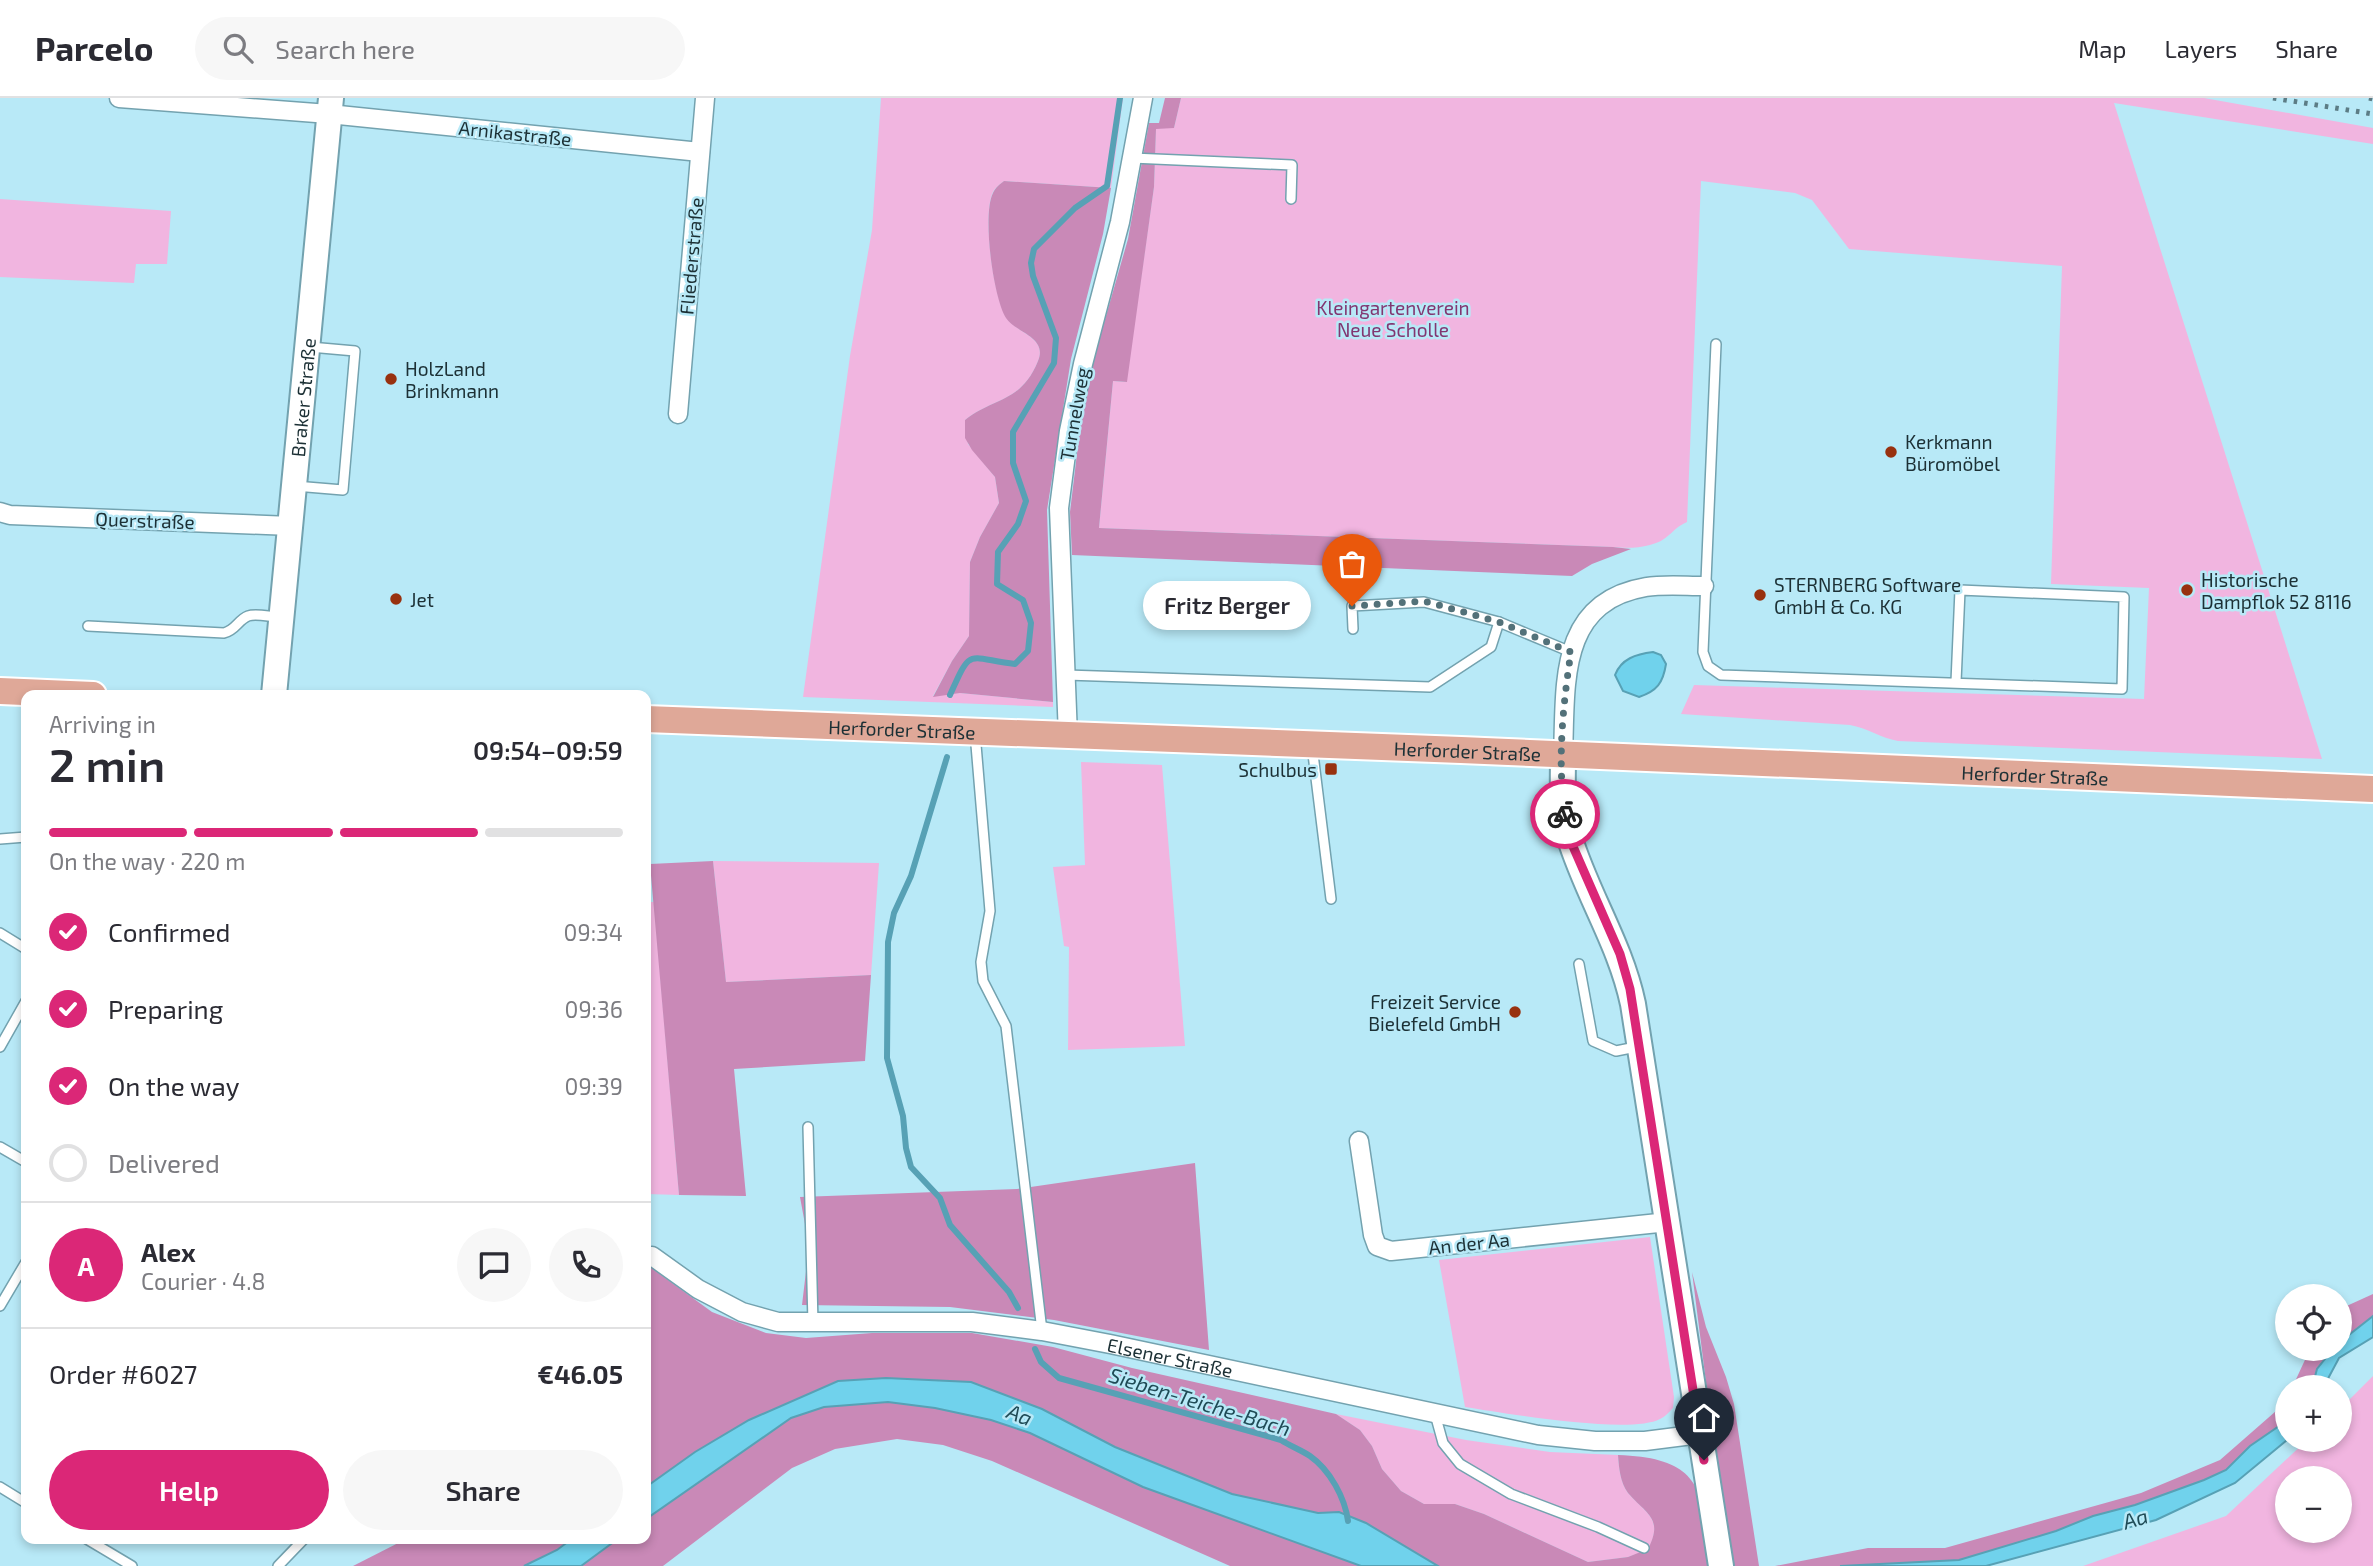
<!DOCTYPE html>
<html lang="en">
<head>
<meta charset="utf-8">
<style>
  :root { --surface:#fff; --page:#f7f7f7; --text:#2b2b33; --muted:#7c7c81; --line:#e1e1e2; --accent:#db2777 }
  body { margin:0; font-family:"Exo 2",sans-serif; background:var(--page); color:var(--text); height:100vh; display:flex; flex-direction:column; font-size:26px; white-space:nowrap }
  * { box-sizing:border-box; margin:0 }
  p { font-size:23px; color:var(--muted) }
  .icon { flex:none; width:38px; height:38px; fill:none; stroke:currentColor; stroke-width:2; stroke-linecap:round; stroke-linejoin:round }
  .map { position:relative; flex:1; overflow:hidden }
  .side { position:absolute; left:21px; top:592px; width:630px; height:854px; display:flex; flex-direction:column; background:var(--surface); border-radius:14px; box-shadow:0 4px 10px #0003 }
  .side>* { flex:none }
  .fabs { position:absolute; left:2275px; top:1186px; display:grid; gap:14px }
  .fabs a { display:grid; place-items:center; width:77px; height:77px; border-radius:50%; background:var(--surface); box-shadow:0 4px 10px #0003; font-size:35px }
  .pin { position:absolute; display:grid; place-items:center; width:60px; height:60px; color:#fff; margin:-72px -30px; border-radius:50% 50% 50% 0; rotate:-45deg; box-shadow:0 0 7px #0007 }
  .pin .icon { rotate:45deg }
  .courier { position:absolute; display:grid; place-items:center; width:70px; height:70px; margin:-35px; border:5px solid #db2777; border-radius:50%; background:#fff; color:#222; box-shadow:0 2px 9px #0007 }
  .bubble { position:absolute; height:49px; border-radius:24px; background:var(--surface); box-shadow:0 4px 10px #0003; font-size:23px; font-weight:600; line-height:49px; text-align:center }
  .headline em { font-style:normal; font-weight:600 }
  .headline div { display:flex; flex-direction:column-reverse }
  .headline { display:flex; align-items:center; justify-content:space-between; height:119px; padding:0 28px }
  h1 { font-size:46px; font-weight:600; line-height:52px }
  .bar { display:grid; grid-template-columns:repeat(4,1fr); gap:10px 7px; align-content:center; height:84px; padding:0 28px }
  .bar i { height:9px; border-radius:5px; background:var(--line) }
  .bar .selected { background:var(--accent) }
  .bar p { grid-column:span 4 }
  .line { display:flex; align-items:center; gap:18px; padding:0 28px; border-top:2px solid var(--line) }
  .line div { flex:1 }
  .round { display:grid; place-items:center; flex:none; width:74px; height:74px; border-radius:37px; background:var(--page) }
  ol { padding:0 28px; list-style:none }
  li { display:flex; align-items:center; gap:21px; height:77px }
  li p { margin-inline-start:auto }
  li .icon { padding:7px; border-radius:50%; background:var(--accent); color:#fff; stroke-width:4 }
  li:last-child { color:var(--muted) }
  li i { width:38px; height:38px; border:4px solid var(--line); border-radius:50% }
  .action { display:flex; gap:14px; margin-top:auto; padding:14px 28px }
  .action a { flex:1; height:80px; border-radius:42px; background:var(--accent); color:#fff; font-size:28px; font-weight:600; line-height:80px; text-align:center }
  .action a+a { background:var(--page); color:var(--text) }
  header { display:flex; align-items:center; gap:42px; box-sizing:border-box; height:98px; padding:0 35px; background:var(--surface); border-bottom:2px solid var(--line) }
  header strong { font-size:33px }
  nav { display:flex; gap:38px; margin-inline-start:auto; font-size:24px }
  .search { width:490px; height:63px; background:var(--page); display:flex; align-items:center; gap:18px; box-sizing:border-box; padding:0 24px; border-radius:38px; color:var(--muted); font-size:26px }
  .map>svg:first-child { display:block }
  .green { fill:#f1b5e0; fill-rule:evenodd }
  .forest { fill:#c989b7 }
  .water { fill:#70d2ec; stroke:#57a1b5; stroke-width:2 }
  .lines { fill:none; stroke-linecap:round; stroke-linejoin:round }
  .stream { stroke:#57a1b5; stroke-width:6 }
  .lane-casing { stroke:#73a2af; stroke-width:12 }
  .street-casing { stroke:#73a2af; stroke-width:21 }
  .secondary-casing { stroke:#73a2af; stroke-width:28 }
  .primary-casing { stroke:#fff; stroke-width:30 }
  .lane { stroke:#fff; stroke-width:9 }
  .street { stroke:#fff; stroke-width:18 }
  .secondary { stroke:#fff; stroke-width:24 }
  .primary { stroke:#dfa898; stroke-width:26 }
  .rail { stroke:#5c7c85; stroke-width:5; stroke-dasharray:3.5 7; stroke-linecap:butt }
  .done { stroke:#537179; stroke-width:7; stroke-dasharray:0 12.6 }
  .route { stroke:#db2777; stroke-width:9 }
  .poi-dot { fill:#98310f; stroke:#b8e9f7; stroke-width:2.5 }
  .labels { text-anchor:middle; dominant-baseline:central; stroke-width:5; stroke-linejoin:round; paint-order:stroke }
  .street-label { font-size:19px; fill:#1c3035; stroke:#b8e9f7 }
  .park-label { font-size:19px; fill:#823671; stroke:#b8e9f7 }
  .poi-label { font-size:19px; fill:#1c3035; stroke:#b8e9f7; text-anchor:start }
  .water-label { font-size:21px; font-style:italic; fill:#1f4b56; stroke:#b8e9f7 }
</style>
</head>
<body>
<header>
<strong>Parcelo</strong>
<div class="search"><svg class="icon" aria-label="search" viewBox="0 0 24 24"><circle cx="10" cy="10" r="6"/><path d="M15 15l6 6"/></svg>Search here</div>
<nav><a>Map</a><a>Layers</a><a>Share</a></nav>
</header>
<div class="map">
<svg width="2373" height="1468" viewBox="0 0 2373 1468">
  <rect width="100%" height="100%" fill="#b8e9f7"/>
  <!-- green -->
  <g class="green">
    <path d="M881,0H1123L1111,90L1004,83C1000,86 995,90 993,94C982,116 993,199 1007,220C1016,235 1048,239 1038,263C1021,305 994,299 965,322L968,346L995,379L999,405L980,439L970,464L969,538L952,563L933,598L960,595L1053,604V609L803,599L850,258L872,132Z"/>
    <path d="M1181,0H2204L2373,30V46L2114,5L2322,661L1898,643C1881,640 1867,630 1850,627L1681,616L1694,587L2144,601L2149,490L2051,486L2062,168L1849,151L1812,102L1795,95L1701,83L1687,424C1678,428 1676,431 1669,437C1656,450 1630,451 1613,449L1099,430L1113,283L1126,284L1154,89L1156,30H1174Z"/>
    <path d="M0,101L171,113L167,166H136L134,185L0,179Z"/>
    <path d="M1081,664L1162,667L1185,948L1068,952L1069,849L1064,848L1053,769L1085,767Z"/>
    <path d="M713,763L879,765L871,877L726,884Z"/>
    <path d="M646,804H654L679,1097L646,1096Z"/>
    <path d="M1650,1139L1674,1299L1673,1310C1669,1314 1665,1319 1660,1321C1630,1337 1503,1315 1465,1309L1439,1162Z"/>
    <path d="M2373,1278V1468H2083L2226,1418L2307,1342H2340V1311ZM2287,1381H2340V1433H2287Z"/>
    <path d="M1336,1316L1466,1342L1550,1354L1618,1357C1619,1370 1620,1384 1628,1395C1646,1416 1664,1420 1648,1452L1628,1459L1588,1464L1484,1416L1455,1406H1424L1401,1393L1382,1371L1372,1348L1360,1332Z"/>
  </g>
  <!-- forest -->
  <g class="forest">
    <path d="M1165,0H1181L1174,30L1156,31L1154,89L1127,284L1113,283L1099,430L1613,449L1631,451L1592,466L1572,478L1072,457L1070,414L1079,339L1092,267L1128,141L1149,25H1159Z"/>
    <path d="M1004,83L1111,90L1103,136L1071,261L1047,412L1053,604L960,595L933,599L952,563L969,538L970,464L980,439L999,405L995,379L972,352L965,340V322C994,299 1021,305 1038,263C1048,239 1016,235 1006,220C993,199 982,116 993,95C995,90 1000,86 1004,83Z"/>
    <path d="M713,763L726,884L871,877L865,963L734,971L746,1098L679,1097L650,766Z"/>
    <path d="M1195,1065L1209,1252L1054,1222L950,1209L802,1207L809,1148L800,1099L1017,1091Z"/>
    <path d="M646,1166L712,1214L766,1235L806,1240L872,1235H972L1053,1249L1132,1270L1336,1316L1360,1332L1372,1348L1382,1371L1401,1393L1424,1406H1455L1484,1416L1588,1464L1628,1459L1648,1451C1664,1420 1646,1416 1628,1395C1620,1384 1619,1370 1618,1357C1702,1360 1705,1392 1708,1468H1438L1366,1425L1340,1414L1318,1415L1232,1396L1115,1349L1042,1311L838,1283L749,1322L646,1389Z"/>
    <path d="M1692,1174L1706,1229L1726,1279L1734,1306L1759,1468H1734L1707,1292Z"/>
    <path d="M2373,1196V1218L2340,1244V1211Z"/>
    <path d="M2310,1251H2333L2317,1271L2312,1290H2292Z"/>
    <path d="M2287,1300V1317L2279,1328L2250,1348L2226,1372L2204,1382L2135,1407L2093,1418L2056,1433L1959,1463L1840,1468H1775L1868,1450H1945L2141,1395L2220,1362L2284,1306Z"/>
    <path d="M888,1304L935,1310L991,1322L1030,1335L1143,1389L1361,1468H1230L992,1363L943,1347L897,1341L835,1351L792,1370L663,1468H581L619,1440H646V1421L791,1320L824,1309Z"/>
    <path d="M408,1440H573L557,1452L524,1468H353Z"/>
  </g>
  <!-- water -->
  <g class="water">
    <path d="M1653,554L1661,557L1666,566C1663,585 1657,593 1639,599L1623,593L1615,577C1621,561 1636,556 1653,554Z"/>
    <path d="M2373,1218V1239L2339,1260L2323,1290H2312L2317,1271L2333,1251H2340V1244Z"/>
    <path d="M886,1280L971,1284L1042,1311L1115,1349L1232,1396L1318,1415L1339,1414L1366,1425L1438,1468H1361L1143,1389L1030,1335L991,1322L935,1310L888,1304L824,1309L791,1320L646,1421V1389L695,1354L749,1322L838,1283Z"/>
    <path d="M2287,1317V1342L2235,1385L2156,1422L1986,1468H1840L1959,1462L2056,1433L2093,1418L2135,1407L2204,1382L2226,1372L2250,1348L2279,1328Z"/>
    <path d="M573,1440H619L581,1468H524L557,1452Z"/>
  </g>
  <g class="lines">
    <!-- stream -->
    <g class="stream">
      <path d="M950,597C972,548 966,560 1015,566L1028,553L1031,525L1023,502L997,486L998,454L1018,426L1026,403L1013,365V334L1054,265L1056,240L1033,178L1031,165L1034,151L1075,110L1107,88L1120,0"/>
      <path d="M947,659L911,778L894,815L888,844L887,960L903,1018L906,1050L911,1069L940,1100L950,1127L1009,1194L1018,1210"/>
      <path d="M1035,1251L1041,1264L1059,1280L1281,1342C1290,1348 1301,1352 1310,1358C1330,1372 1345,1400 1348,1423"/>
    </g>
    <!-- lane casing -->
    <g class="lane-casing">
      <g id="lane">
        <path d="M1132,60L1292,67L1291,101"/>
        <path d="M1716,246L1703,554L1708,568L1721,577L2122,591L2124,499L1960,492L1956,584"/>
        <path d="M295,388L343,392L355,253L310,249"/>
        <path d="M88,528L224,535C236,532 238,522 248,518C256,515 270,519 279,519"/>
        <path d="M1353,531L1352,508L1424,504L1499,524"/>
        <path d="M1066,577L1430,589L1491,549L1499,524L1571,554"/>
        <path d="M975,635L990,813L981,864L983,883L1006,928L1042,1233"/>
        <path d="M1312,648L1331,801"/>
        <path d="M0,741L26,739"/>
        <path d="M0,835L26,851"/>
        <path d="M1579,866L1593,943L1616,953L1636,949"/>
        <path d="M0,949L26,903"/>
        <path d="M808,1029L813,1225"/>
        <path d="M0,1049L26,1064"/>
        <path d="M0,1208L26,1164"/>
        <path d="M1435,1316L1443,1345L1460,1366L1511,1396L1598,1429L1644,1450"/>
        <path d="M0,1389L26,1405"/>
        <path d="M85,1440L132,1468"/>
        <path d="M278,1468L305,1440"/>
      </g>
    </g>
    <!-- street casing -->
    <g class="street-casing">
      <g id="street">
        <path d="M119,0L329,16L700,54"/>
        <path d="M678,316L705,0"/>
        <path d="M0,414L10,417L291,428"/>
        <path d="M1068,638L1059,410L1069,333L1083,266L1120,124L1143,0"/>
        <path d="M1563,657C1566,587 1557,504 1646,489C1664,486 1685,488 1704,488"/>
        <path d="M1359,1043L1373,1137L1377,1148L1391,1153L1668,1124"/>
        <path id="s1" d="M652,1158L698,1191L742,1214L778,1224H972L1042,1233L1110,1246L1538,1337L1595,1343H1645L1700,1336"/>
      </g>
    </g>
    <!-- secondary casing -->
    <g class="secondary-casing">
      <g id="secondary">
        <path id="s2" d="M274,597L331,0"/>
        <path d="M1563,657C1563,684 1561,712 1569,738C1587,797 1620,845 1633,906L1721,1468"/>
      </g>
    </g>
    <!-- primary casing -->
    <g class="primary-casing">
      <g id="primary">
        <path d="M0,593L93,597"/>
        <path id="s3" d="M646,621L1461,652L2373,691"/>
      </g>
    </g>
    <!-- lane -->
    <use href="#lane" class="lane"/>
    <!-- street -->
    <use href="#street" class="street"/>
    <!-- secondary -->
    <use href="#secondary" class="secondary"/>
    <!-- primary -->
    <use href="#primary" class="primary"/>
    <!-- rail -->
    <g class="rail">
      <path d="M2273,0L2373,16"/>
      <path d="M2369,0L2373,1"/>
    </g>
  </g>
  <g class="lines">
    <!-- done -->
    <path class="done" d="M1352,508L1424,503L1499,524L1571,554C1563,606 1557,664 1565,716"/>
    <!-- route -->
    <path class="route" d="M1565,716L1568,737L1620,856L1630,891L1704,1362"/>
  </g>
  <!-- markers -->
  <g class="poi-dot">
    <circle cx="391" cy="281" r="7"/>
    <circle cx="1891" cy="354" r="7"/>
    <circle cx="2187" cy="492" r="7"/>
    <circle cx="1760" cy="497" r="7"/>
    <circle cx="396" cy="501" r="7"/>
    <rect x="1324" y="664" width="14" height="14" rx="3.5"/>
    <circle cx="1515" cy="914" r="7"/>
  </g>
  <g class="labels">
    <!-- street labels -->
    <g class="street-label">
      <text transform="translate(515 35) rotate(6)">Arnikastraße</text>
      <text transform="translate(691 158) rotate(-85)">Fliederstraße</text>
      <text stroke="none"><textPath href="#s2" startOffset="299">Braker Straße</textPath></text>
      <text transform="translate(1074 316) rotate(-80)">Tunnelweg</text>
      <text transform="translate(145 422) rotate(2)">Querstraße</text>
      <text stroke="none"><textPath href="#s3" startOffset="256">Herforder Straße</textPath></text>
      <text stroke="none"><textPath href="#s3" startOffset="822">Herforder Straße</textPath></text>
      <text stroke="none"><textPath href="#s3" startOffset="1390">Herforder Straße</textPath></text>
      <text transform="translate(1469 1145) rotate(-6)">An der Aa</text>
      <text stroke="none"><textPath href="#s1" startOffset="539">Elsener Straße</textPath></text>
    </g>
    <!-- park labels -->
    <g class="park-label">
      <text x="1393" y="209">Kleingartenverein<tspan x="1393" dy="22">Neue Scholle</tspan></text>
    </g>
    <!-- poi labels -->
    <g class="poi-label">
      <text x="405" y="270">HolzLand<tspan x="405" dy="22">Brinkmann</tspan></text>
      <text x="1905" y="343">Kerkmann<tspan x="1905" dy="22">Büromöbel</tspan></text>
      <text x="2201" y="481">Historische<tspan x="2201" dy="22">Dampflok 52 8116</tspan></text>
      <text x="1774" y="486">STERNBERG Software<tspan x="1774" dy="22">GmbH &amp; Co. KG</tspan></text>
      <text x="410" y="501">Jet</text>
      <text x="1317" y="671" text-anchor="end">Schulbus</text>
      <text x="1501" y="903" text-anchor="end">Freizeit Service<tspan x="1501" dy="22">Bielefeld GmbH</tspan></text>
    </g>
    <!-- water labels -->
    <g class="water-label">
      <text transform="translate(1200 1303) rotate(17)">Sieben-Teiche-Bach</text>
      <text transform="translate(1020 1316) rotate(22)">Aa</text>
      <text transform="translate(2135 1420) rotate(-17)">Aa</text>
    </g>
  </g>
</svg>
<div class="fabs">
<a><svg class="icon" aria-label="locate" viewBox="0 0 24 24"><circle cx="12" cy="12" r="6"/><path d="M12 2v4M12 18v4M2 12h4M18 12h4"/></svg></a>
<a>+</a>
<a>−</a>
</div>
<div class="pin" style="left:1352px;top:508px;background:#ea580c"><svg class="icon" aria-label="bag" viewBox="0 0 24 24"><path d="M5 8h14l-1 12H6zM9 8a3 3 0 0 1 6 0"/></svg></div>
<div class="pin" style="left:1704px;top:1362px;background:#1f2937"><svg class="icon" aria-label="home" viewBox="0 0 24 24"><path d="M3 11l9-7 9 7M6 9v11h12V9"/></svg></div>
<div class="courier" style="left:1565px;top:716px"><svg class="icon" aria-label="bike" viewBox="0 0 24 24"><circle cx="6" cy="16" r="4"/><circle cx="18" cy="16" r="4"/><path d="M6 16l4-8h5l3 8M10 8l3 8H6M13 5h3"/></svg></div>
<div class="bubble" style="left:1143px;top:483px;width:168px">Fritz Berger</div>
<section class="side">
<div class="headline"><div><h1>2 min</h1><p>Arriving in</p></div><em>09:54–09:59</em></div>
<div class="bar"><i class="selected"></i><i class="selected"></i><i class="selected"></i><i></i><p>On the way · 220 m</p></div>
<ol>
<li><svg class="icon" aria-label="check" viewBox="0 0 24 24"><path d="M5 12l5 5 9-10"/></svg>Confirmed<p>09:34</p></li>
<li><svg class="icon" aria-label="check" viewBox="0 0 24 24"><path d="M5 12l5 5 9-10"/></svg>Preparing<p>09:36</p></li>
<li><svg class="icon" aria-label="check" viewBox="0 0 24 24"><path d="M5 12l5 5 9-10"/></svg>On the way<p>09:39</p></li>
<li><i></i>Delivered</li>
</ol>
<div class="line" style="height:126px"><b class="round" style="background:var(--accent);color:#fff">A</b><div><b>Alex</b><p>Courier · 4.8</p></div><a class="round"><svg class="icon" aria-label="chat" viewBox="0 0 24 24"><path d="M4 5h16v11H9l-5 4z"/></svg></a><a class="round"><svg class="icon" aria-label="phone" viewBox="0 0 24 24"><path d="M5 4h4l2 5-3 2q2 4 5 5l2-3 5 2v4C11 20 4 13 5 4z"/></svg></a></div>
<div class="line" style="height:91px"><div>Order #6027</div><b>€46.05</b></div>
<div class="action"><a>Help</a><a>Share</a></div>
</section>
</div>
</body>
</html>
